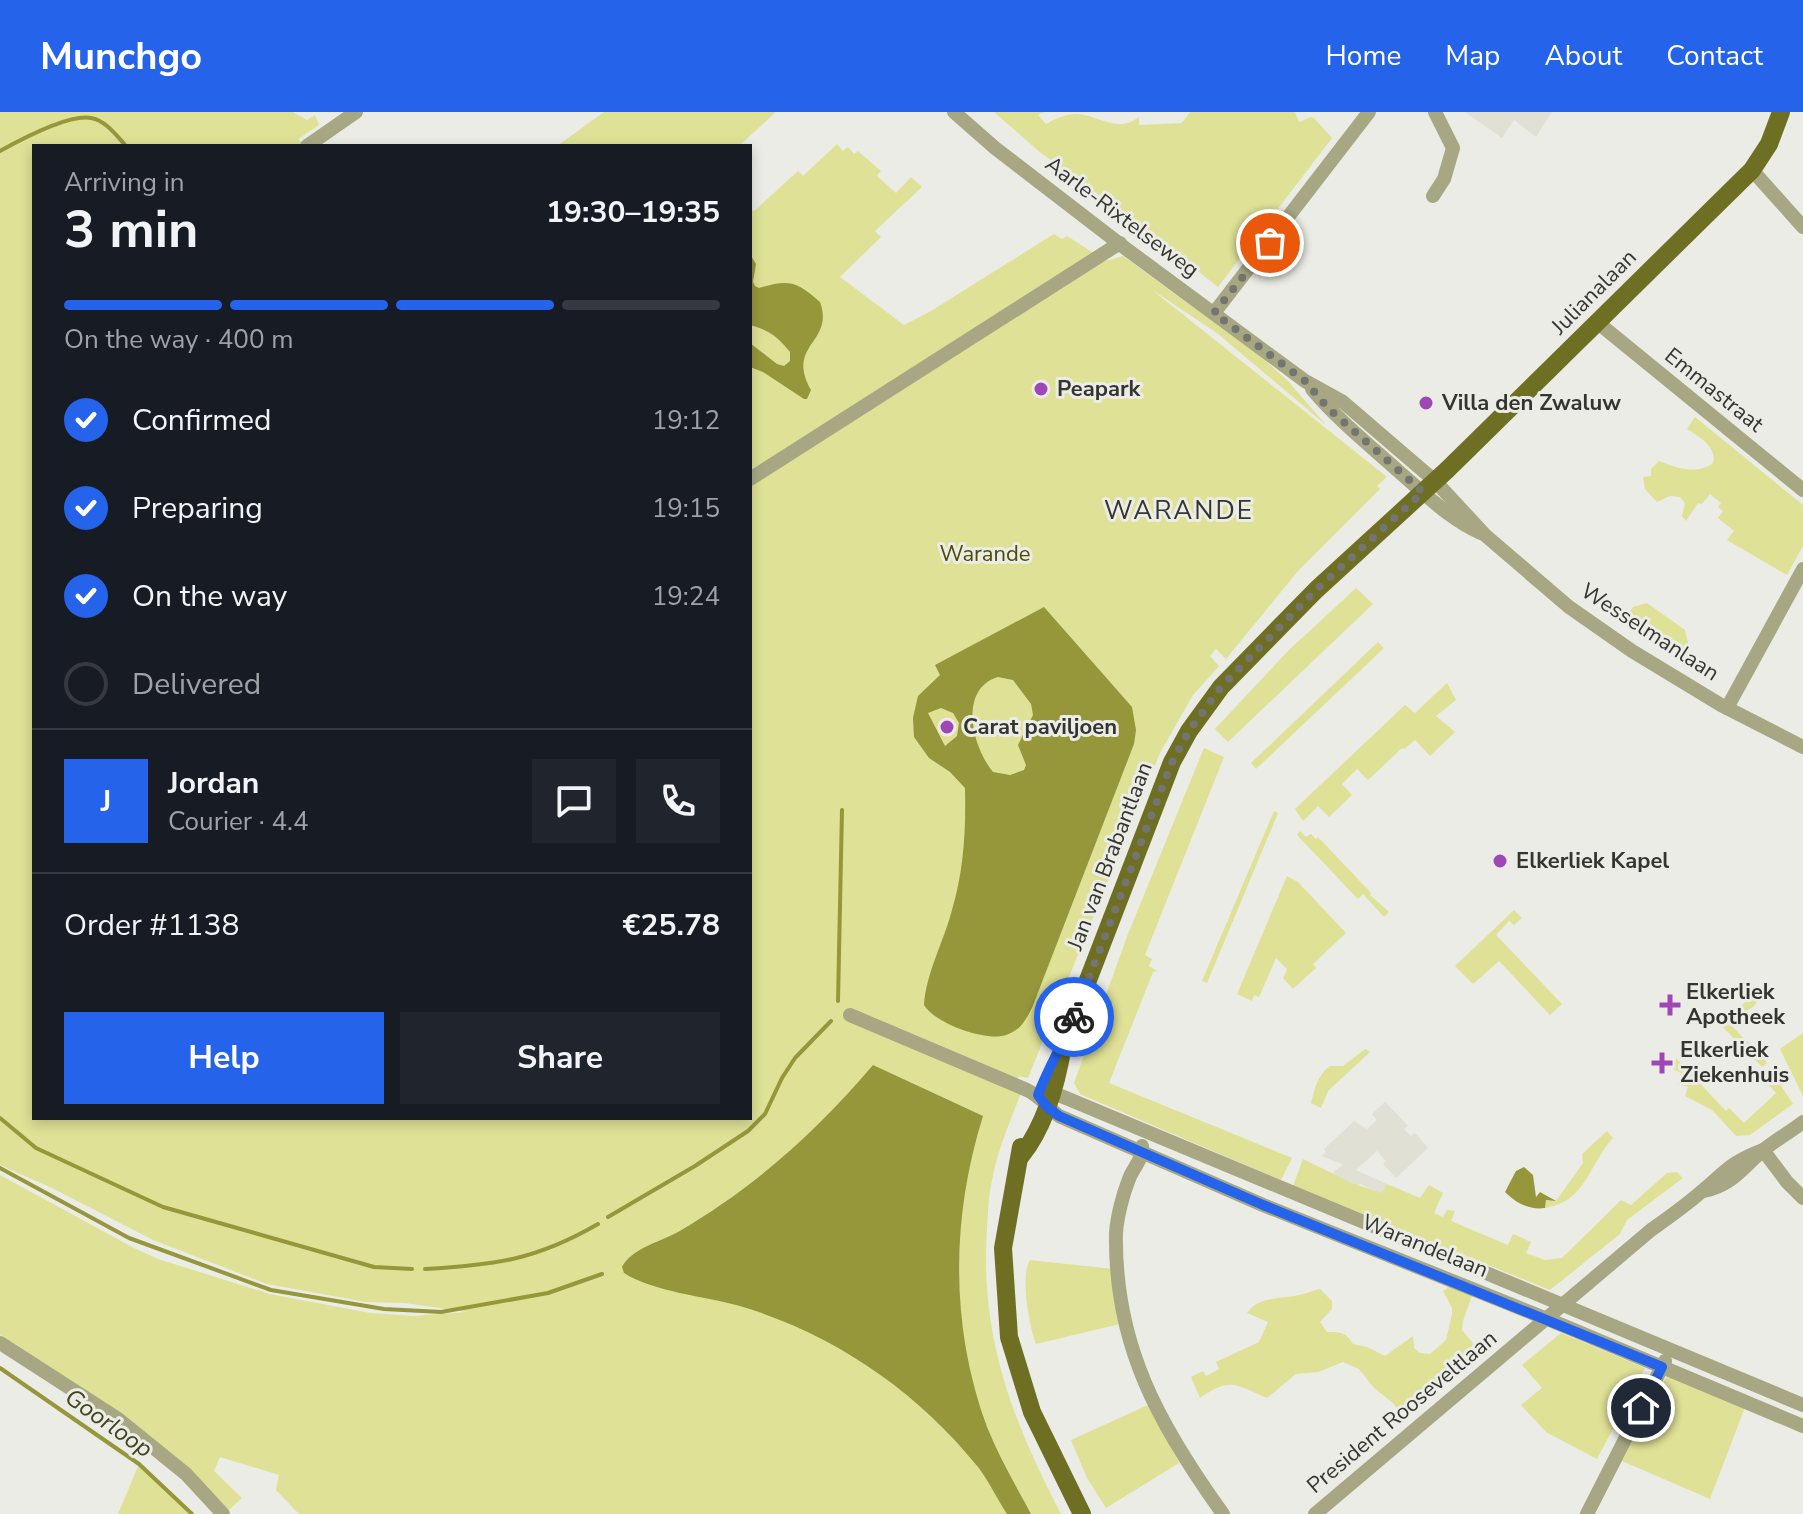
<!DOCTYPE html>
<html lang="en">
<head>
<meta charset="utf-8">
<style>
  :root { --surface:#171b24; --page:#20242c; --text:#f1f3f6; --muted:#9ea1a6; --line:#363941; --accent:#2563eb }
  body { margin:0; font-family:"Nunito Sans",sans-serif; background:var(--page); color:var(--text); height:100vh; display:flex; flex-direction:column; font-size:30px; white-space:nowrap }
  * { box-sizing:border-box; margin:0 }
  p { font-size:26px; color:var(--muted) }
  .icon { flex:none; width:44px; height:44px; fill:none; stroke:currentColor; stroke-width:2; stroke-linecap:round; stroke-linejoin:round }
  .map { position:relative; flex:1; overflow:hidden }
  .side { position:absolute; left:32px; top:32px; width:720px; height:976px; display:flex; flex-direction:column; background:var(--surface); border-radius:0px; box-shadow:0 4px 12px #0003 }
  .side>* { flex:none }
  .pin { position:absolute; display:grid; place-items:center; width:68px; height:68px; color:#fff; margin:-34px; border:4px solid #fff; border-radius:50%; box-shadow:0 2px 8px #0007 }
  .courier { position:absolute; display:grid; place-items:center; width:80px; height:80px; margin:-40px; border:6px solid #2563eb; border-radius:50%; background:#fff; color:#222; box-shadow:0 2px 10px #0007 }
  .overview em { font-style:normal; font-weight:700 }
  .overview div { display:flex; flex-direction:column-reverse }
  .overview { display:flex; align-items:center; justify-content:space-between; height:136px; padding:0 32px }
  h1 { font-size:52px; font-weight:700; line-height:60px }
  .bar { display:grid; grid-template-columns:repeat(4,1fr); gap:12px 8px; align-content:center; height:96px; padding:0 32px }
  .bar i { height:10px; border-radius:6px; background:var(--line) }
  .bar .on { background:var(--accent) }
  .bar p { grid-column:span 4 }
  .line { display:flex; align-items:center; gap:20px; padding:0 32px; border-top:2px solid var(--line) }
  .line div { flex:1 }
  .round { display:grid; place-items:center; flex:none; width:84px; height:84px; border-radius:0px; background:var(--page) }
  ol { padding:0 32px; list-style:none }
  li { display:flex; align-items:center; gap:24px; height:88px }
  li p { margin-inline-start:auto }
  li .icon { padding:8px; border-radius:50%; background:var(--accent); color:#fff; stroke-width:4 }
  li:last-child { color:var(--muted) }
  li i { width:44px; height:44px; border:4px solid var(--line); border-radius:50% }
  .cta { display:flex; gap:16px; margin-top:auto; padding:16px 32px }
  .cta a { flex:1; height:92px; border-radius:0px; background:var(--accent); color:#fff; font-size:32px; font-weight:700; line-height:92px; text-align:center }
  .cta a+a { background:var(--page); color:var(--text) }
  header { display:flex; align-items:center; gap:48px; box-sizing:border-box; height:112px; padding:0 40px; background:var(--accent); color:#fff }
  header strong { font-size:38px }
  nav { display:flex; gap:44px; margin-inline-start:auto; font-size:28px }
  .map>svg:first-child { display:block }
  .built { fill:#e0e1d4 }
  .green { fill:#dfe196 }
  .water { fill:#96963b; fill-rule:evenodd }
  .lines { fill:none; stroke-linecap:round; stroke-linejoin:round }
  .stream { stroke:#96963b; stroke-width:4 }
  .minor { stroke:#a7a883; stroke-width:14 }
  .major { stroke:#6f6f23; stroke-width:18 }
  .done { stroke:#747470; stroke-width:8; stroke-dasharray:0 14.4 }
  .route { stroke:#2563eb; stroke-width:10 }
  .poi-dot { fill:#9f48b5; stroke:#ebece5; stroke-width:3 }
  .labels { text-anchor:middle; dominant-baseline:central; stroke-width:6; stroke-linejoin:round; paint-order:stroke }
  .street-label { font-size:22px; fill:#343431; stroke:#ebece5 }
  .poi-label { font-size:22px; font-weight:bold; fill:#343431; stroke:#ebece5; text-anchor:start }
  .park-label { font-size:22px; fill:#4d4c04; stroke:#ebece5 }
  .water-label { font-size:24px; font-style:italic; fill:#43431d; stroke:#ebece5 }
  .quarter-label { font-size:26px; letter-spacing:2px; fill:#343431; stroke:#ebece5 }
</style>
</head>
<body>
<header>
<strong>Munchgo</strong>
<nav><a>Home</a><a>Map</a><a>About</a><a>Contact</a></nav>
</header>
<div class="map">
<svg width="1803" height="1402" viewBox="0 0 1803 1402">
  <rect width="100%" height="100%" fill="#ebece5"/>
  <!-- built -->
  <g class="built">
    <path d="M1465,0H1552L1536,25L1514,8L1502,26Z"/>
    <path d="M1385,990L1408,1014L1404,1017L1411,1024L1415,1021L1428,1036L1396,1066L1383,1052L1386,1049L1377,1039L1356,1058L1387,1072L1382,1082L1360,1072L1325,1087L1334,1059L1343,1053L1322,1044L1326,1040L1324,1037L1354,1009L1367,1017L1377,1008L1372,1002Z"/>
  </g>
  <!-- green -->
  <g class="green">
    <path d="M0,0H293L307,8L315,3L319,13L298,27L304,34H34V1006H750V97L754,99L798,59L803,64L837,32L843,39L848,35L854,42L858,39L881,59L877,64L896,81L911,65L922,75L875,119L881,125L840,165L904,213L931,199L1054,122L1062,127L1067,124L1106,149L1123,144L1260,244L1287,268L1326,313L1217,221L1151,177L1387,365L1377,374L1380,377L1298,459L1226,547L1216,537L1210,544L1219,554L1193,583L1160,641L1028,966L1019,964L1013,978L1021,981C1009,1012 996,1042 991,1074C988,1088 988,1103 987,1117C980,1226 1012,1307 1061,1402H299L276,1378L279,1363L220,1345L214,1359L242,1386L229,1398C161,1326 82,1278 0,1223V1063L134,1136L158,1147L270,1182L370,1201L413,1204L467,1200L405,1191L366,1190L267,1172L153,1128L52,1076L0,1053Z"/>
    <path d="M604,0H776L739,34H557Z"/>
    <path d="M994,0H1044L1038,3L1046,12C1055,7 1065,2 1077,2C1099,3 1117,22 1139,5V13L1182,11L1190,0H1295L1299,10L1311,5L1314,6L1332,26L1218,175L1132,107L1041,41Z"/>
    <path d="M1695,305L1803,393V434L1787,463L1727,428L1734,419L1718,406L1723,399L1718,395L1721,391L1710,382L1702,392L1698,391L1686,409L1682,404L1685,391L1680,385L1670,384L1657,390L1645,377L1643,365L1651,364V357L1659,349C1675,356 1698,363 1713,351C1717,334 1699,325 1687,317Z"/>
    <path d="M1356,476L1373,492L1228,630L1215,617L1288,539Z"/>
    <path d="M1647,491L1685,518L1688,531L1677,547L1623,509L1633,495Z"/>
    <path d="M1378,530L1384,536L1256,657L1251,651Z"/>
    <path d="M1447,571L1456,588L1436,604L1455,620L1430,644L1415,628L1404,637L1402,636L1368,668L1357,657L1342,672L1352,683L1329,705L1318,694L1303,709L1295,697L1405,593L1415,601Z"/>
    <path d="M1204,636L1224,645L1145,843L1152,847L1149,854L1157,859L1153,860L1109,971L1292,1046L1281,1068L1080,982L1074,971L1128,822Z"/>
    <path d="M1274,699L1278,701L1207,871L1202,869Z"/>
    <path d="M1300,719L1306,725L1311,722L1316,727L1318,725L1371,781L1370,783L1389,800L1384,805L1363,782L1358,787L1297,723Z"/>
    <path d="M1287,764L1298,770L1346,821L1313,852L1316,856L1293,877L1283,866L1287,857L1276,846L1259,885L1254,883L1252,889L1237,882Z"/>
    <path d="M1514,798L1522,806L1514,813L1509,809L1496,823L1562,892L1550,903L1499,849L1473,872L1455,854Z"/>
    <path d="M1760,876L1764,880L1754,894L1730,911C1741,927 1757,934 1767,951L1762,955L1716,908L1722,902L1727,907Z"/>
    <path d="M1803,921V984L1780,937Z"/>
    <path d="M1365,937L1370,940L1328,979L1321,996L1311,991C1315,976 1317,964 1330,954H1343Z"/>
    <path d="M1676,946L1726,999L1729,996L1744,1011L1776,981L1762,965L1769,955L1793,992L1750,1023L1736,1024L1712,998L1685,984L1688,975L1678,972L1681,961L1673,957Z"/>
    <path d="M1607,1019L1613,1026C1588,1053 1587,1089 1545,1096L1546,1088L1556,1089L1583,1051L1582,1042Z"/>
    <path d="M1303,1047L1354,1072L1382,1081L1387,1072L1420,1086L1429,1073L1443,1081L1434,1101L1443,1105L1447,1098L1455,1099L1451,1109L1508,1133L1513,1122L1531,1130L1526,1141L1545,1148L1562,1146L1621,1088L1631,1093L1667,1061L1677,1060L1683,1066L1627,1108L1620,1122L1550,1178L1293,1074Z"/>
    <path d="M1030,1148L1113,1157L1120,1212L1036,1232C1029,1214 1020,1163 1030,1148Z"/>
    <path d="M1450,1174L1473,1181L1463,1209L1462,1218L1478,1237L1400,1300L1393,1291L1374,1276L1359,1257L1343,1250L1318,1260L1296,1262L1267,1286C1235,1272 1230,1265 1200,1286L1191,1265L1203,1259L1206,1264L1219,1257L1216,1250L1259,1230L1268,1210L1247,1201C1258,1185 1277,1187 1294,1184C1303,1183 1311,1179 1320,1177L1332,1189V1197L1320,1210L1327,1220C1340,1220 1346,1220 1353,1232L1367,1235L1385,1244L1413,1224L1414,1236L1420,1241L1430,1242L1446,1228L1452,1202V1196L1443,1179Z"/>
    <path d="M1561,1221L1645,1256L1597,1347L1546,1320L1521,1293L1542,1276L1522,1253Z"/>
    <path d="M1667,1264L1745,1295L1710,1387L1622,1349Z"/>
    <path d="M1148,1293L1179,1351L1106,1396L1087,1366L1071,1328Z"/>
    <path d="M139,1352L192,1402H118Z"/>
  </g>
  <!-- water -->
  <g class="water">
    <path d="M750,142L756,152L753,170L755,174L759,176C788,167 797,169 820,190C835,231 785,232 811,278L807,287H804L763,260L750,255V231L777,252L784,254L790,249V240C778,225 769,218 750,213Z"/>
    <path d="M1044,495L1132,595L1136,618L1134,632L1032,896C1025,909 1021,918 1006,923C986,930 934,911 924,893C926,861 944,829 952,798C964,758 966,717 965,676L950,660L929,646L914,625L913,606L918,584L940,563L935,553ZM998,565L1013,568L1031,592L1033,603L1018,633L1026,653L1024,658L1010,663L993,660C972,635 958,577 998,565ZM941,596L953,601L959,611L957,624L945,634L928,601Z"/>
    <path d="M873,953L983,1004C951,1106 950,1215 987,1315C999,1345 1016,1374 1031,1402H1007C997,1387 989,1369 978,1355C917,1279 834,1222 740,1194C704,1184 654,1180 624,1161L622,1155C632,1136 660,1130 678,1120C755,1075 815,1021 873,953Z"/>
    <path d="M1524,1055L1533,1063L1536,1085L1540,1080L1556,1089L1546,1088L1545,1096C1530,1098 1518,1092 1507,1082L1505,1080L1516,1059Z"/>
  </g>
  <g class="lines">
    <!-- stream -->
    <g class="stream">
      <path d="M0,39C20,28 68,2 91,6C105,8 117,24 126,34"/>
      <path d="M838,889L842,698"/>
      <path d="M0,1006L36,1036L163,1095L374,1155L412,1157"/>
      <path d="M0,1056L129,1126L271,1178L384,1197L441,1200L548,1181L602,1162"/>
      <path d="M608,1105L695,1054L748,1019L765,1002L782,966L795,946L831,909"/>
      <path d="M425,1157C495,1153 536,1148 598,1112"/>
      <path d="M0,1256L139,1352L192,1402"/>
    </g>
    <!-- minor -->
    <g class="minor">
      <path d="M954,0L995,36L1125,136L1305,269L1343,290L1435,369L1485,423L1569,495L1632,539L1721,593L1803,635"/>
      <path d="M307,34L356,0"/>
      <path d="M1752,58L1803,115"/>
      <path d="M1433,84L1444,67L1453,36L1435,0"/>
      <path d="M1214,201L1369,0"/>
      <path d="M1597,210L1803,378"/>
      <path d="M1312,277C1337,307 1368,332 1397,358C1424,381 1449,407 1481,421"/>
      <path d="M750,367L1120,131"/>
      <path d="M1727,596L1803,457"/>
      <path d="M850,903L1027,978C1040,984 1047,995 1059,1004L1263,1093L1562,1213L1803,1314"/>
      <path d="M1043,982L1051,980L1066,986L1803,1293"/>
      <path d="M1142,1034C1144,1046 1133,1056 1129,1067C1123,1082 1117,1105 1116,1121C1114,1233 1159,1313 1223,1402"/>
      <path d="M1763,1038L1787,1070L1803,1086"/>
      <path d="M1704,1079C1735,1072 1743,1054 1766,1036C1778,1027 1791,1019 1803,1010"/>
      <path d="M0,1231L118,1307L186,1362L223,1402"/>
      <path d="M1315,1402L1651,1118C1668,1106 1685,1094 1701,1080C1726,1059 1731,1050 1763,1038"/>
      <path d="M1587,1402L1665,1249"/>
    </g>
    <!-- major -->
    <g class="major">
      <path d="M1021,1035L1003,1136L1009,1225L1032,1300L1082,1402"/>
      <path d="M1021,1044C1045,1014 1057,970 1063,933L1172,650L1189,619L1221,575L1316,478L1447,358L1752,58L1769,32L1781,0"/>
    </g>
  </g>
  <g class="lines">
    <!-- done -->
    <path class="done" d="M1074,905L1172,650L1189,619L1221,575L1316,478L1423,380L1328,296L1305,269L1214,201L1270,131"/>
    <!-- route -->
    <path class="route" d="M1074,905C1063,932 1048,956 1038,983L1046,994L1059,1004L1263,1093L1662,1255L1641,1296"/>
  </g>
  <!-- markers -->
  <g class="poi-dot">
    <circle cx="1041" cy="277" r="8"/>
    <circle cx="1426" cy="291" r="8"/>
    <circle cx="947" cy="615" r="8"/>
    <circle cx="1500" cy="749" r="8"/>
    <path d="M1666 881h8v8h8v8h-8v8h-8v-8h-8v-8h8z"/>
    <path d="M1658 939h8v8h8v8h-8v8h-8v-8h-8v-8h8z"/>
  </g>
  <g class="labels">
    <!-- street labels -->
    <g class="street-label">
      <text transform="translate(1122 105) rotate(37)">Aarle-Rixtelseweg</text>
      <text transform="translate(1594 180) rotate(-45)">Julianalaan</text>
      <text transform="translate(1714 278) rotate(39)">Emmastraat</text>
      <text transform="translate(1650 520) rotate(33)">Wesselmanlaan</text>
      <text transform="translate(1110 744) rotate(-69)">Jan van Brabantlaan</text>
      <text transform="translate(1425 1134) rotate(22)">Warandelaan</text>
      <text transform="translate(1402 1300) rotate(-40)">President Rooseveltlaan</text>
    </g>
    <!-- poi labels -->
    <g class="poi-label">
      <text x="1057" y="277">Peapark</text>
      <text x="1442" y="291">Villa den Zwaluw</text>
      <text x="963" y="615">Carat paviljoen</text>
      <text x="1516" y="749">Elkerliek Kapel</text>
      <text x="1686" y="880">Elkerliek<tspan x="1686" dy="25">Apotheek</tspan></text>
      <text x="1680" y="938">Elkerliek<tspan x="1680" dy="25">Ziekenhuis</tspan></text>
    </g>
    <!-- park labels -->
    <g class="park-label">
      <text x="985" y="442">Warande</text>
    </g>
    <!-- water labels -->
    <g class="water-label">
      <text transform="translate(109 1311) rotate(35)">Goorloop</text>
    </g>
    <!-- quarter labels -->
    <g class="quarter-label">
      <text x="1179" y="398">WARANDE</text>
    </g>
  </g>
</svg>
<div class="pin" style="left:1270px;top:131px;background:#ea580c"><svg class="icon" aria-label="bag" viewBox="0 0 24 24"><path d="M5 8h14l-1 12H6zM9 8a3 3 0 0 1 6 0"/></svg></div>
<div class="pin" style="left:1641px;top:1296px;background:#1f2937"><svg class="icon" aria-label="home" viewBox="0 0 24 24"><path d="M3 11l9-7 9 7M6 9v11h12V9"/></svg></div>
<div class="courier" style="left:1074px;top:905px"><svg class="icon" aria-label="bike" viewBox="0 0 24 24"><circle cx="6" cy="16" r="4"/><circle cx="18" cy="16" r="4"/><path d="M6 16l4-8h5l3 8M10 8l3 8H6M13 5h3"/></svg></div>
<section class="side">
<div class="overview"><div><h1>3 min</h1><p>Arriving in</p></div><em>19:30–19:35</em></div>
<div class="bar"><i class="on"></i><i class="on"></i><i class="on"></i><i></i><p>On the way · 400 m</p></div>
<ol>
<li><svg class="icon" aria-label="check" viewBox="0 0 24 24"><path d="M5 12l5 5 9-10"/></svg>Confirmed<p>19:12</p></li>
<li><svg class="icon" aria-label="check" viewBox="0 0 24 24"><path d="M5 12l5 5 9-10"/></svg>Preparing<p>19:15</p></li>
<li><svg class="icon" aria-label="check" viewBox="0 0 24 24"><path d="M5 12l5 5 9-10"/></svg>On the way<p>19:24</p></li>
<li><i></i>Delivered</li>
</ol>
<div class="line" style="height:144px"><b class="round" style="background:var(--accent);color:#fff">J</b><div><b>Jordan</b><p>Courier · 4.4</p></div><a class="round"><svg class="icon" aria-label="chat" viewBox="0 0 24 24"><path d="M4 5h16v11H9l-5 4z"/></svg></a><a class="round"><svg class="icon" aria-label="phone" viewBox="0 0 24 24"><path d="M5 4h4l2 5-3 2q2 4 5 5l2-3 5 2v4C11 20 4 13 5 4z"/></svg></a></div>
<div class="line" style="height:104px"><div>Order #1138</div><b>€25.78</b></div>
<div class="cta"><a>Help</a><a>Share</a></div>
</section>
</div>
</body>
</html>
